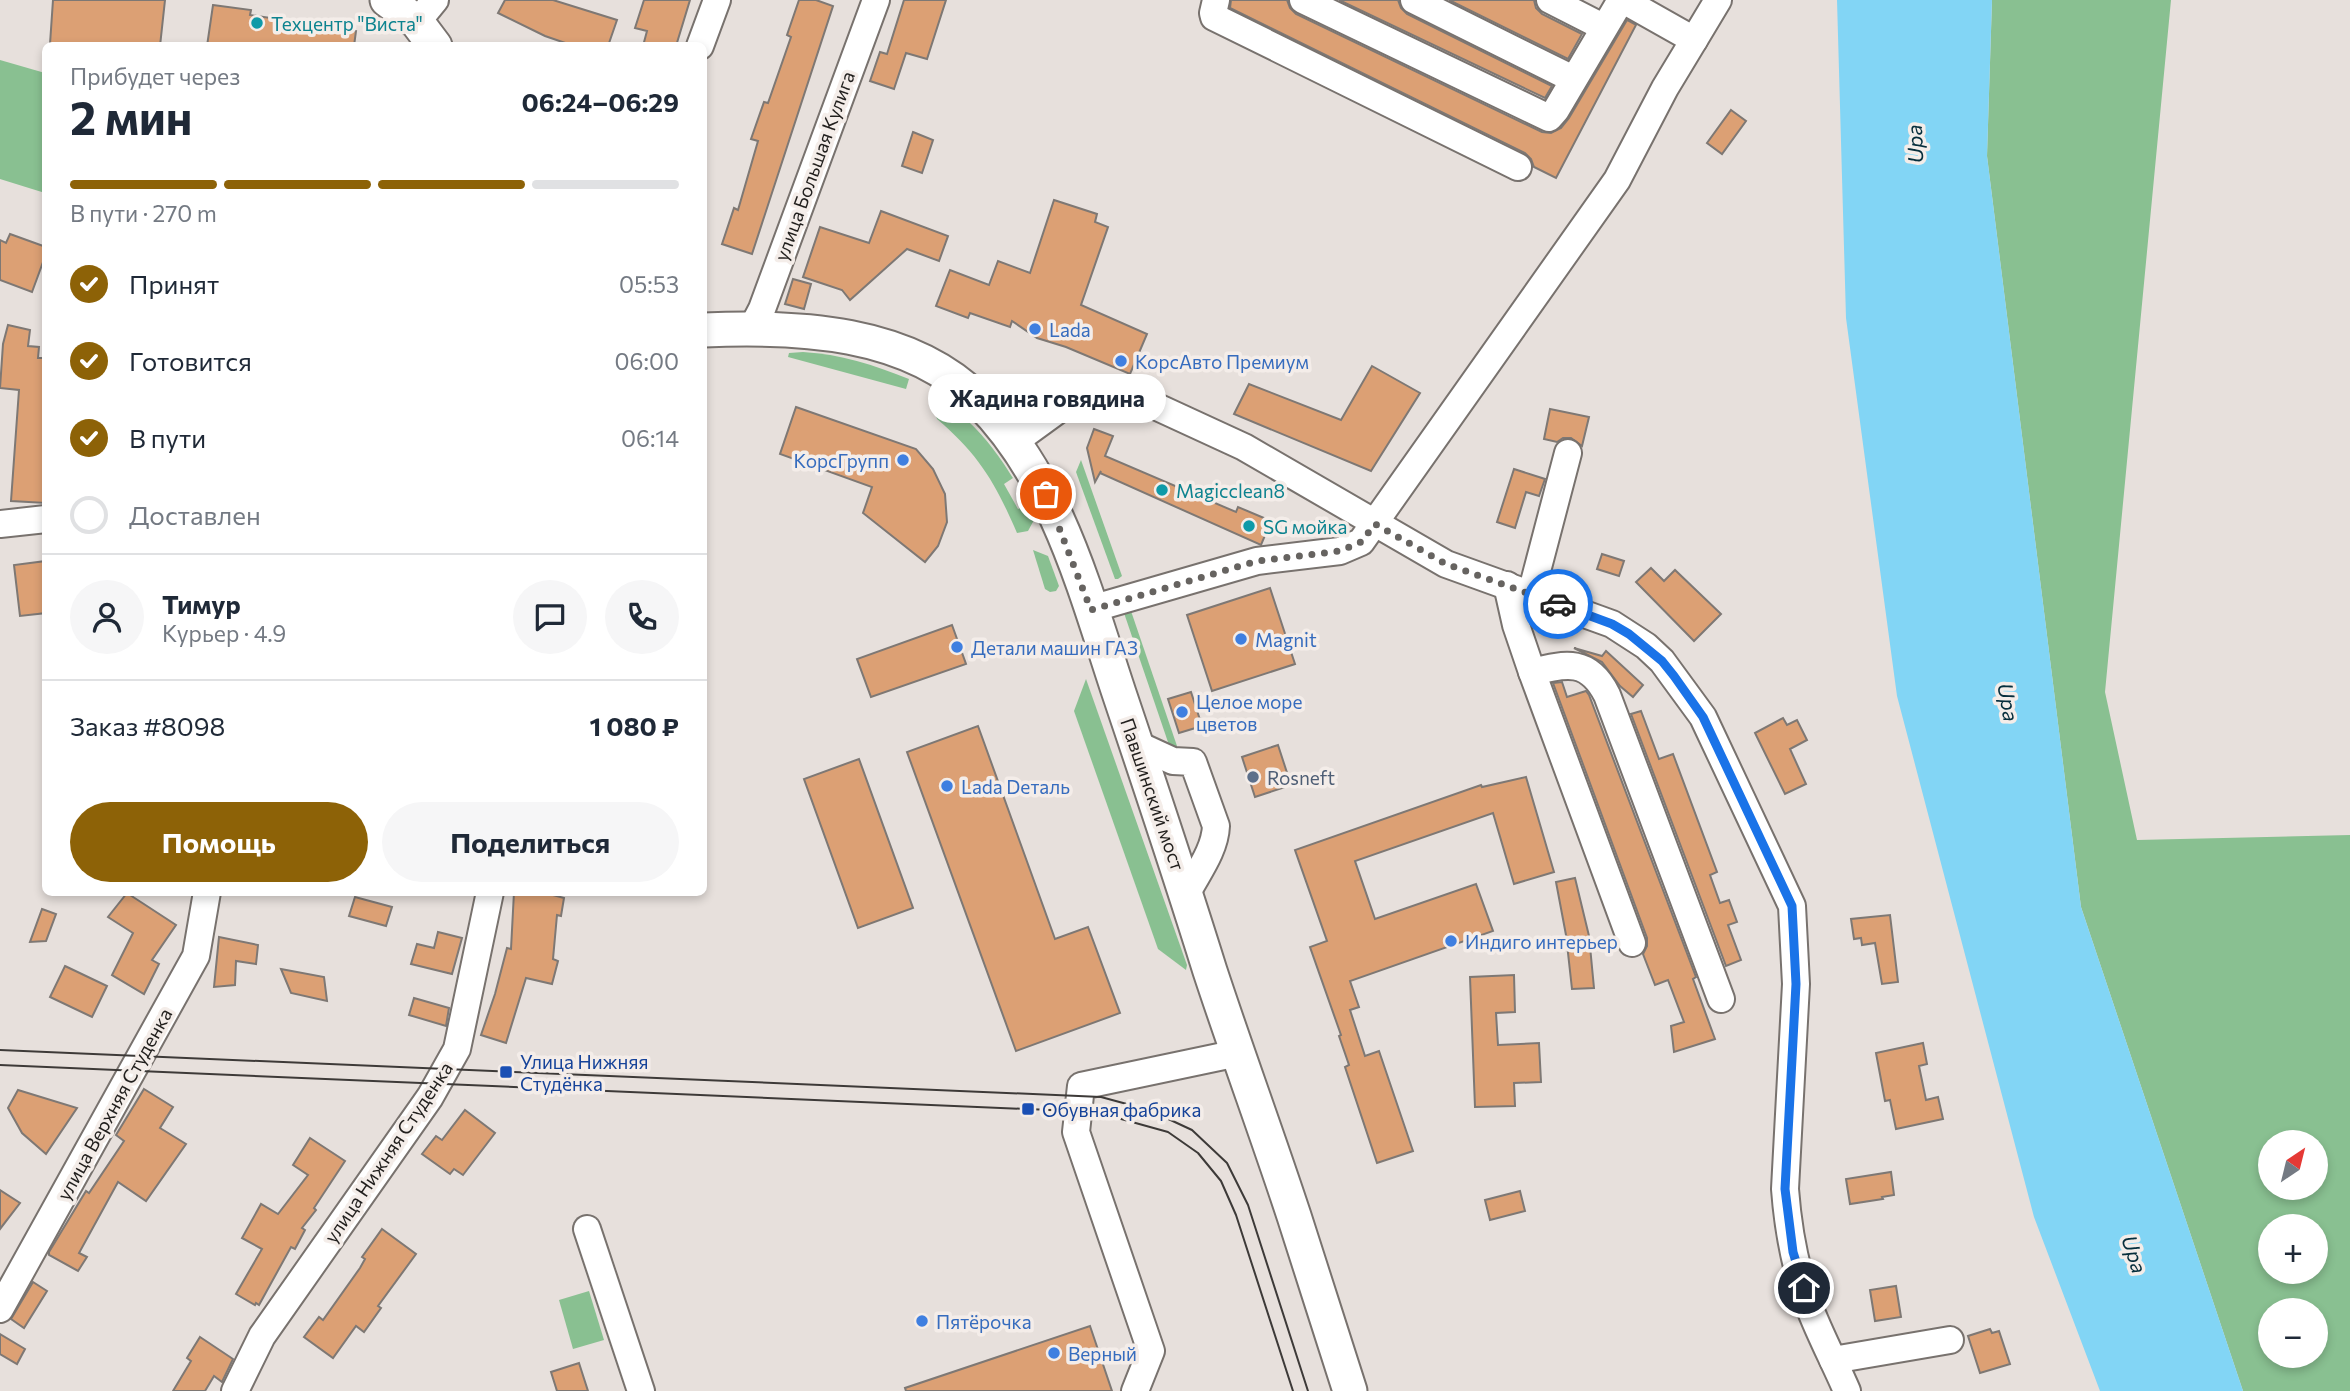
<!DOCTYPE html>
<html lang="ru">
<head>
<meta charset="utf-8">
<style>
  :root { --surface:#fff; --page:#f6f6f7; --text:#1f2937; --muted:#747a83; --line:#e0e1e3; --accent:#8d6207 }
  body { margin:0; font-family:Commissioner,sans-serif; background:var(--page); color:var(--text); height:100vh; display:flex; flex-direction:column; font-size:26px; white-space:nowrap }
  * { box-sizing:border-box; margin:0 }
  p { font-size:23px; color:var(--muted) }
  .icon { flex:none; width:38px; height:38px; fill:none; stroke:currentColor; stroke-width:2; stroke-linecap:round; stroke-linejoin:round }
  .map { position:relative; flex:1; overflow:hidden }
  .side { position:absolute; left:42px; top:42px; width:665px; height:854px; display:flex; flex-direction:column; background:var(--surface); border-radius:10px; box-shadow:0 4px 10px #0003 }
  .side>* { flex:none }
  .needle { width:46px; rotate:35deg }
  .tools { position:absolute; left:2258px; top:1130px; display:grid; gap:14px }
  .tools a { display:grid; place-items:center; width:70px; height:70px; border-radius:50%; background:var(--surface); box-shadow:0 4px 10px #0003; font-size:35px }
  .pin { position:absolute; display:grid; place-items:center; width:60px; height:60px; color:#fff; margin:-30px; border:4px solid #fff; border-radius:50%; box-shadow:0 2px 7px #0007 }
  .courier { position:absolute; display:grid; place-items:center; width:70px; height:70px; margin:-35px; border:5px solid #1a73e8; border-radius:50%; background:#fff; color:#222; box-shadow:0 2px 9px #0007 }
  .bubble { position:absolute; height:49px; border-radius:24px; background:var(--surface); box-shadow:0 4px 10px #0003; font-size:23px; font-weight:700; line-height:49px; text-align:center }
  .summary em { font-style:normal; font-weight:700 }
  .summary div { display:flex; flex-direction:column-reverse }
  .summary { display:flex; align-items:center; justify-content:space-between; height:119px; padding:0 28px }
  h1 { font-size:46px; font-weight:700; line-height:52px }
  .bar { display:grid; grid-template-columns:repeat(4,1fr); gap:10px 7px; align-content:center; height:84px; padding:0 28px }
  .bar i { height:9px; border-radius:5px; background:var(--line) }
  .bar .on { background:var(--accent) }
  .bar p { grid-column:span 4 }
  .line { display:flex; align-items:center; gap:18px; padding:0 28px; border-top:2px solid var(--line) }
  .line div { flex:1 }
  .round { display:grid; place-items:center; flex:none; width:74px; height:74px; border-radius:37px; background:var(--page) }
  ol { padding:0 28px; list-style:none }
  li { display:flex; align-items:center; gap:21px; height:77px }
  li p { margin-inline-start:auto }
  li .icon { padding:7px; border-radius:50%; background:var(--accent); color:#fff; stroke-width:4 }
  li:last-child { color:var(--muted) }
  li i { width:38px; height:38px; border:4px solid var(--line); border-radius:50% }
  .cta { display:flex; gap:14px; margin-top:auto; padding:14px 28px }
  .cta a { flex:1; height:80px; border-radius:42px; background:var(--accent); color:#fff; font-size:28px; font-weight:700; line-height:80px; text-align:center }
  .cta a+a { background:var(--page); color:var(--text) }
  .map>svg:first-child { display:block }
  .green { fill:#89c091; fill-rule:evenodd }
  .water { fill:#82d5f5 }
  .building { fill:#dca074; stroke:#7e7874; stroke-width:2 }
  .lines { fill:none; stroke-linecap:round; stroke-linejoin:round }
  .minor-casing { stroke:#78726e; stroke-width:30 }
  .major-casing { stroke:#78726e; stroke-width:37 }
  .minor { stroke:#fff; stroke-width:26 }
  .major { stroke:#fff; stroke-width:33 }
  .tram { stroke:#3d3a38; stroke-width:2 }
  .done { stroke:#666360; stroke-width:7; stroke-dasharray:0 12.6 }
  .route { stroke:#1a73e8; stroke-width:9 }
  .culture-dot { fill:#0f9aa8; stroke:#f4ede9; stroke-width:2.5 }
  .shop-dot { fill:#3f7fe0; stroke:#f4ede9; stroke-width:2.5 }
  .service-dot { fill:#5c6f8a; stroke:#f4ede9; stroke-width:2.5 }
  .transit-dot { fill:#1a4fb4; stroke:#f4ede9; stroke-width:2.5 }
  .labels { text-anchor:middle; dominant-baseline:central; stroke-width:7; stroke-linejoin:round; paint-order:stroke }
  .culture-label { font-size:19px; fill:#0d838f; stroke:#f4ede9; text-anchor:start }
  .street-label { font-size:19px; fill:#211f1d; stroke:#f4ede9 }
  .shop-label { font-size:19px; fill:#366cbe; stroke:#f4ede9; text-anchor:start }
  .service-label { font-size:19px; fill:#4e5e75; stroke:#f4ede9; text-anchor:start }
  .transit-label { font-size:19px; fill:#164399; stroke:#f4ede9; text-anchor:start }
  .water-label { font-size:21px; font-style:italic; fill:#062e3c; stroke:#f4ede9 }
</style>
</head>
<body>
<div class="map">
<svg width="2350" height="1391" viewBox="0 0 2350 1391">
  <rect width="100%" height="100%" fill="#e7e0dc"/>
  <!-- green -->
  <g class="green">
    <path d="M1992,0H2171L2105,692L2137,840L2350,835V1391H2243L2081,907L1987,156ZM2270,1143H2315V1188H2270ZM2270,1227H2315V1272H2270ZM2270,1311H2315V1356H2270Z"/>
    <path d="M0,60L45,73V193L0,179Z"/>
    <path d="M803,352C840,354 874,365 909,379L906,389L788,357L789,353Z"/>
    <path d="M940,407C966,407 1001,458 1013,478L1004,484L1018,509L1029,504L1034,520L1028,531L1017,533C995,482 979,455 937,419L935,412Z"/>
    <path d="M1081,460L1122,576L1118,579H1115L1076,472Z"/>
    <path d="M1033,550L1048,556L1059,586L1056,591L1050,592L1045,589Z"/>
    <path d="M1131,611L1177,746L1170,748L1124,613Z"/>
    <path d="M1086,679L1187,965L1186,970L1158,949L1074,711Z"/>
    <path d="M589,1291L604,1340L573,1349L559,1300Z"/>
  </g>
  <!-- water -->
  <path class="water" d="M1837,0H1992L1987,156L2081,907L2243,1391H2100L2034,1217L1897,696L1846,318Z"/>
  <!-- building -->
  <g class="building">
    <path d="M53,0H165L160,46L50,44Z"/>
    <path d="M505,0H553L617,20L608,46H574L545,36L498,13Z"/>
    <path d="M644,0H690L676,46H643L647,31L635,28Z"/>
    <path d="M799,0H816L833,6L752,254L722,244L734,208L738,210L758,141L751,139L764,102L768,103L791,37L787,35Z"/>
    <path d="M904,0H946L927,59L906,53L894,89L870,81L880,52L887,54Z"/>
    <path d="M1231,0H1287L1290,8L1296,14L1542,132L1551,133L1561,128L1569,118L1627,20L1636,25L1556,178L1534,167L1531,159L1525,153L1230,8Z"/>
    <path d="M1339,0H1398L1401,8L1407,14L1552,86L1545,98Z"/>
    <path d="M1449,0H1534L1536,8L1542,14L1582,34L1568,59Z"/>
    <path d="M213,5L251,10L250,15L356,31L354,46H207Z"/>
    <path d="M1731,110L1746,121L1722,154L1707,143Z"/>
    <path d="M913,132L933,140L922,173L902,166Z"/>
    <path d="M1054,200L1097,214L1095,222L1108,227L1081,305L1147,334L1130,374L1066,347L1037,338L1012,321L1010,327L970,313L968,318L936,306L950,270L989,285L998,261L1030,273Z"/>
    <path d="M881,211L948,236L939,261L907,249L850,300L842,290L803,277L820,227L869,243Z"/>
    <path d="M10,234L46,247V254L32,292L0,280V240L6,243Z"/>
    <path d="M793,279L811,284L804,309L785,304Z"/>
    <path d="M8,325L30,330L28,346L39,347L38,358H46V503L11,501L19,390L0,388L3,344Z"/>
    <path d="M1372,366L1420,393L1371,471L1234,414L1249,384L1341,420Z"/>
    <path d="M796,407L916,449L933,469L945,494L947,522L938,546L925,562L863,513L872,487L780,454Z"/>
    <path d="M1550,409L1589,417L1582,446L1571,438H1563L1557,442L1544,439Z"/>
    <path d="M1094,429L1113,436L1105,456L1236,512L1238,507L1271,521L1261,545L1100,473L1101,471L1095,482L1087,448Z"/>
    <path d="M1514,469L1545,479L1539,496L1526,492L1515,528L1497,522Z"/>
    <path d="M1602,554L1624,561L1619,576L1597,569Z"/>
    <path d="M46,561V613L20,616L14,565Z"/>
    <path d="M1651,568L1664,581L1675,570L1721,614L1694,641L1636,582Z"/>
    <path d="M1270,588L1295,664L1212,691L1187,615Z"/>
    <path d="M952,625L966,664L871,697L857,659Z"/>
    <path d="M1574,648L1602,656L1606,651L1643,685L1633,697L1620,686L1602,662Z"/>
    <path d="M1562,682L1567,697L1586,691L1589,695L1696,977L1693,979L1715,1039L1674,1052L1671,1026L1684,1022L1668,980L1655,985L1643,954L1647,946V938L1553,683Z"/>
    <path d="M1191,692L1202,726L1179,733L1168,699Z"/>
    <path d="M1641,711L1659,759L1673,754L1717,872L1710,875L1720,903L1729,900L1737,922L1728,925L1741,960L1726,966L1631,714Z"/>
    <path d="M1783,718L1787,725L1797,720L1807,740L1790,749L1806,784L1785,794L1755,733Z"/>
    <path d="M978,726L1055,939L1088,927L1120,1013L1016,1051L907,752Z"/>
    <path d="M1278,745L1291,785L1255,797L1242,757Z"/>
    <path d="M859,759L913,908L858,928L804,779Z"/>
    <path d="M1526,777L1554,872L1514,884L1493,813L1355,861L1375,919L1476,884L1493,931L1350,981L1359,1007L1350,1010L1365,1056L1379,1051L1413,1151L1377,1163L1345,1067L1349,1065L1339,1036L1341,1035L1310,947L1327,941L1295,850L1481,785L1482,787Z"/>
    <path d="M1575,878L1589,936L1594,988L1572,989L1566,935L1556,882Z"/>
    <path d="M514,892H542L564,898L561,916L557,915L553,959L558,961L552,984L526,978L506,1043L481,1035L495,994L507,948L511,949Z"/>
    <path d="M127,893L176,925L152,960L159,964L144,994L112,975L133,933L108,917Z"/>
    <path d="M355,897L392,907L386,926L349,916Z"/>
    <path d="M42,909L56,914L46,941L30,942Z"/>
    <path d="M1890,915L1898,982L1882,984L1875,943L1862,945L1861,938L1854,939L1851,919Z"/>
    <path d="M438,932L462,938L452,974L411,964L417,944L434,948Z"/>
    <path d="M219,937L258,945L256,964L236,961L235,985L214,987Z"/>
    <path d="M65,966L107,986L92,1017L50,997Z"/>
    <path d="M281,969L324,977L327,1001L291,993Z"/>
    <path d="M1514,975L1515,1012L1496,1013L1498,1045L1539,1043L1541,1082L1514,1083L1515,1106L1475,1107L1470,977Z"/>
    <path d="M414,998L449,1008L446,1026L409,1015Z"/>
    <path d="M1923,1043L1927,1064L1919,1066L1926,1100L1938,1097L1943,1119L1896,1129L1890,1100L1885,1101L1876,1053Z"/>
    <path d="M144,1089L173,1107L160,1128L186,1144L146,1201L118,1182L79,1253L87,1257L78,1271L49,1255V1252L86,1191L89,1193L124,1141L116,1135Z"/>
    <path d="M18,1090L77,1108L46,1154L22,1133L8,1108Z"/>
    <path d="M465,1110L495,1133L463,1175L454,1169L450,1174L422,1154L436,1136L442,1140Z"/>
    <path d="M310,1138L345,1161L314,1208L316,1210L302,1228L305,1230L295,1249L291,1247L259,1305L256,1303L255,1305L236,1294L262,1249L242,1238L261,1204L278,1214L308,1175L293,1165Z"/>
    <path d="M1891,1172L1894,1195L1882,1197L1883,1199L1850,1204L1846,1179Z"/>
    <path d="M0,1190L20,1203L0,1229Z"/>
    <path d="M1520,1191L1525,1211L1490,1220L1485,1200Z"/>
    <path d="M382,1229L416,1254L378,1306L381,1308L364,1332L356,1326L333,1358L304,1337L319,1317L323,1320L360,1268L365,1259L362,1257Z"/>
    <path d="M33,1282L47,1291L24,1328L11,1319Z"/>
    <path d="M1896,1286L1901,1317L1875,1321L1870,1290Z"/>
    <path d="M1090,1326L1112,1391H906L905,1388Z"/>
    <path d="M1990,1329L1992,1333L1999,1331L2010,1364L1980,1373L1968,1336Z"/>
    <path d="M0,1334L25,1349L17,1364L0,1354Z"/>
    <path d="M200,1337L233,1359L222,1382L214,1376L205,1391H173L191,1361L187,1358Z"/>
    <path d="M579,1363L588,1391H557L551,1372Z"/>
  </g>
  <g class="lines">
    <!-- minor casing -->
    <g class="minor-casing">
      <g id="minor">
        <path d="M1216,0L1213,13L1214,17L1518,167"/>
        <path d="M1303,0L1549,118L1556,110L1621,0"/>
        <path d="M1414,0L1573,79"/>
        <path d="M1550,0L1603,27"/>
        <path d="M417,22L435,0"/>
        <path d="M1694,40L1718,0"/>
        <path d="M700,46L717,0"/>
        <path d="M751,330L762,309L876,0"/>
        <path d="M1014,442L1069,402L1089,394L1111,392L1142,400L1244,447L1446,564L1612,624L1646,646L1662,661L1703,717L1792,906L1796,984L1785,1189C1788,1229 1795,1268 1809,1306C1820,1335 1835,1363 1847,1391"/>
        <path d="M0,524L46,519"/>
        <path d="M1507,585L1516,625L1532,672L1632,943"/>
        <path d="M1531,594L1568,453"/>
        <path d="M1091,609L1257,561L1340,551L1361,542L1617,180L1665,88L1694,40L1623,0"/>
        <path d="M1532,672C1567,663 1589,659 1607,695L1721,999"/>
        <path d="M1136,744L1173,761L1193,762L1216,826C1215,850 1198,872 1187,893"/>
        <path d="M587,1229L641,1391"/>
        <path d="M0,1309L196,956L207,892"/>
        <path d="M1833,1360L1950,1340"/>
        <path d="M235,1391L262,1336L430,1097L457,1049L490,892"/>
        <path d="M1135,1391L1151,1351L1076,1132L1081,1086L1238,1053"/>
      </g>
    </g>
    <!-- major casing -->
    <g class="major-casing">
      <g id="major">
        <path d="M387,0L417,22L435,46"/>
        <path d="M704,330C796,326 909,330 979,401C1057,479 1085,591 1119,693C1150,785 1181,878 1210,971C1237,1053 1267,1134 1294,1216C1313,1274 1331,1333 1350,1391"/>
      </g>
    </g>
    <!-- minor -->
    <use href="#minor" class="minor"/>
    <!-- major -->
    <use href="#major" class="major"/>
    <!-- tram -->
    <g class="tram">
      <path d="M0,1050L1101,1097L1149,1110L1192,1130L1227,1163L1248,1205L1308,1391"/>
      <path d="M0,1065L1096,1112L1168,1132L1198,1153L1221,1181L1236,1215L1293,1391"/>
    </g>
  </g>
  <g class="lines">
    <!-- done -->
    <path class="done" d="M1046,494L1091,610L1257,561L1340,551L1361,542L1375,524L1446,564L1558,604"/>
    <!-- route -->
    <path class="route" d="M1558,604L1612,624L1629,634L1662,661L1674,676L1703,717L1792,906L1796,984L1785,1189L1793,1252L1804,1288"/>
  </g>
  <!-- markers -->
  <g class="culture-dot">
    <circle cx="257" cy="23" r="7"/>
    <circle cx="1162" cy="490" r="7"/>
    <circle cx="1249" cy="526" r="7"/>
  </g>
  <g class="shop-dot">
    <circle cx="1035" cy="329" r="7"/>
    <circle cx="1121" cy="361" r="7"/>
    <circle cx="903" cy="460" r="7"/>
    <circle cx="1241" cy="639" r="7"/>
    <circle cx="957" cy="647" r="7"/>
    <circle cx="1182" cy="712" r="7"/>
    <circle cx="947" cy="786" r="7"/>
    <circle cx="1451" cy="941" r="7"/>
    <circle cx="922" cy="1321" r="7"/>
    <circle cx="1054" cy="1353" r="7"/>
  </g>
  <circle class="service-dot" cx="1253" cy="777" r="7"/>
  <g class="transit-dot">
    <rect x="499" y="1065" width="14" height="14" rx="3.5"/>
    <rect x="1021" y="1102" width="14" height="14" rx="3.5"/>
  </g>
  <g class="labels">
    <!-- culture labels -->
    <g class="culture-label">
      <text x="271" y="23">Техцентр "Виста"</text>
      <text x="1176" y="490">Magicclean8</text>
      <text x="1263" y="526">SG мойка</text>
    </g>
    <!-- street labels -->
    <g class="street-label">
      <text transform="translate(814 166) rotate(-70)">улица Большая Кулига</text>
      <text transform="translate(1153 794) rotate(71)">Павшинский мост</text>
      <text transform="translate(114 1104) rotate(-61)">улица Верхняя Студенка</text>
      <text transform="translate(388 1152) rotate(-56)">улица Нижняя Cтуденкa</text>
    </g>
    <!-- shop labels -->
    <g class="shop-label">
      <text x="1049" y="329">Lada</text>
      <text x="1135" y="361">КорсАвто Премиум</text>
      <text x="889" y="460" text-anchor="end">КорсГрупп</text>
      <text x="1255" y="639">Magnit</text>
      <text x="971" y="647">Детали машин ГАЗ</text>
      <text x="1196" y="701">Целое море<tspan x="1196" dy="22">цветов</tspan></text>
      <text x="961" y="786">Lada Dеталь</text>
      <text x="1465" y="941">Индиго интерьер</text>
      <text x="936" y="1321">Пятёрочка</text>
      <text x="1068" y="1353">Верный</text>
    </g>
    <!-- service labels -->
    <g class="service-label">
      <text x="1267" y="777">Rosneft</text>
    </g>
    <!-- transit labels -->
    <g class="transit-label">
      <text x="520" y="1061">Улица Нижняя<tspan x="520" dy="22">Студёнка</tspan></text>
      <text x="1042" y="1109">Обувная фабрика</text>
    </g>
    <!-- water labels -->
    <g class="water-label">
      <text transform="translate(1914 144) rotate(-92)">Upa</text>
      <text transform="translate(2009 702) rotate(80)">Upa</text>
      <text transform="translate(2135 1254) rotate(72)">Upa</text>
    </g>
  </g>
</svg>
<div class="tools">
<a><svg class="needle" viewBox="-14 -14 28 28"><path d="M0-13l5 13h-10z" fill="#e53935"/><path d="M0 13l5-13h-10z" fill="#747a83"/></svg></a>
<a>+</a>
<a>−</a>
</div>
<div class="pin" style="left:1046px;top:494px;background:#ea580c"><svg class="icon" aria-label="bag" viewBox="0 0 24 24"><path d="M5 8h14l-1 12H6zM9 8a3 3 0 0 1 6 0"/></svg></div>
<div class="pin" style="left:1804px;top:1288px;background:#1f2937"><svg class="icon" aria-label="home" viewBox="0 0 24 24"><path d="M3 11l9-7 9 7M6 9v11h12V9"/></svg></div>
<div class="courier" style="left:1558px;top:604px"><svg class="icon" aria-label="car" viewBox="0 0 24 24"><path d="M5 17H2v-5l4-1 3-4h7l3 4 3 1v5h-3M9 17h6M6 11h13"/><circle cx="7" cy="17" r="2"/><circle cx="17" cy="17" r="2"/></svg></div>
<div class="bubble" style="left:928px;top:374px;width:238px">Жадина говядина</div>
<section class="side">
<div class="summary"><div><h1>2 мин</h1><p>Прибудет через</p></div><em>06:24–06:29</em></div>
<div class="bar"><i class="on"></i><i class="on"></i><i class="on"></i><i></i><p>В пути · 270 m</p></div>
<ol>
<li><svg class="icon" aria-label="check" viewBox="0 0 24 24"><path d="M5 12l5 5 9-10"/></svg>Принят<p>05:53</p></li>
<li><svg class="icon" aria-label="check" viewBox="0 0 24 24"><path d="M5 12l5 5 9-10"/></svg>Готовится<p>06:00</p></li>
<li><svg class="icon" aria-label="check" viewBox="0 0 24 24"><path d="M5 12l5 5 9-10"/></svg>В пути<p>06:14</p></li>
<li><i></i>Доставлен</li>
</ol>
<div class="line" style="height:126px"><a class="round"><svg class="icon" aria-label="person" viewBox="0 0 24 24"><circle cx="12" cy="8" r="4"/><path d="M4 21q1-7 8-7t8 7"/></svg></a><div><b>Тимур</b><p>Курьер · 4.9</p></div><a class="round"><svg class="icon" aria-label="chat" viewBox="0 0 24 24"><path d="M4 5h16v11H9l-5 4z"/></svg></a><a class="round"><svg class="icon" aria-label="phone" viewBox="0 0 24 24"><path d="M5 4h4l2 5-3 2q2 4 5 5l2-3 5 2v4C11 20 4 13 5 4z"/></svg></a></div>
<div class="line" style="height:91px"><div>Заказ #8098</div><b>1 080 ₽</b></div>
<div class="cta"><a>Помощь</a><a>Поделиться</a></div>
</section>
</div>
</body>
</html>
